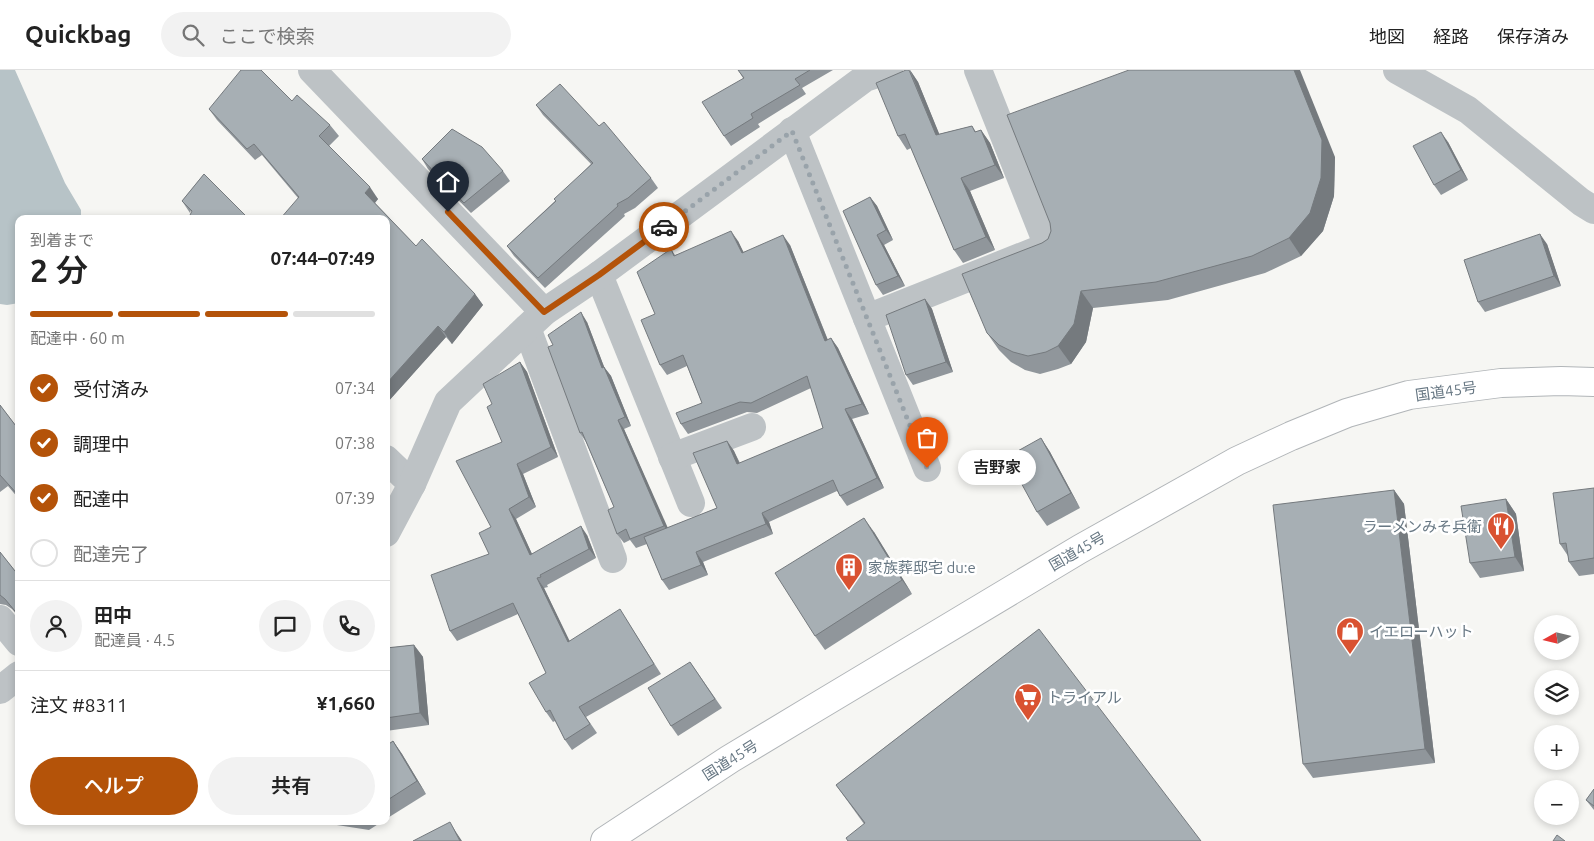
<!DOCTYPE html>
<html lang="ja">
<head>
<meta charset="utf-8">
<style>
  :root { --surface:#fff; --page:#f2f2f2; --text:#222; --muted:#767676; --line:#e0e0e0; --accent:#b45309 }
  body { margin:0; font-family:Ubuntu,"Noto Sans JP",sans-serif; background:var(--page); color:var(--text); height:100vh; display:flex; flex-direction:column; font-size:19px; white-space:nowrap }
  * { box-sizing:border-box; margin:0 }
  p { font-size:16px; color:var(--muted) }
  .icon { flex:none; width:28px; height:28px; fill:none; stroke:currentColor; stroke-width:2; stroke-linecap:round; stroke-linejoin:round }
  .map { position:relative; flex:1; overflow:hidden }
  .details { position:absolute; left:15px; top:145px; width:375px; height:610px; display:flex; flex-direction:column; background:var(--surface); border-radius:10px; box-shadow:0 2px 8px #0003 }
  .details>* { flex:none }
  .needle { width:32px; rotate:262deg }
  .buttons { position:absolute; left:1534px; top:545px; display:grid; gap:10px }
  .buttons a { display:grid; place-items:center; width:45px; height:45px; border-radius:50%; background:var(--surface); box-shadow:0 2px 8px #0003; font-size:25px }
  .pin { position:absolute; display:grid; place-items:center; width:42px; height:42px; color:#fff; margin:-51px -21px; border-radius:50% 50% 50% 0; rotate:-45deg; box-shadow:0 0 5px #0007 }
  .pin .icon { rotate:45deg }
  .courier { position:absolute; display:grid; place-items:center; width:50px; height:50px; margin:-25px; border:4px solid #b45309; border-radius:50%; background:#fff; color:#222; box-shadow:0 1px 6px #0007 }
  .bubble { position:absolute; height:35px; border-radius:18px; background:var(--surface); box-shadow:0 2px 8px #0003; font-size:16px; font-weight:600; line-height:35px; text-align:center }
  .head em { font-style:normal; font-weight:600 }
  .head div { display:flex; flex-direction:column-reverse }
  .head { display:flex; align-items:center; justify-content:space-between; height:85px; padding:0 15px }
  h1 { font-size:32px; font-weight:600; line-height:38px }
  .bar { display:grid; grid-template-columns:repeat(4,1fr); gap:8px 5px; align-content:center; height:60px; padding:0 15px }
  .bar i { height:6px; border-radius:4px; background:var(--line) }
  .bar .selected { background:var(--accent) }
  .bar p { grid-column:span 4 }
  .line { display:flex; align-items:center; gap:12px; padding:0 15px; border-top:1px solid var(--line) }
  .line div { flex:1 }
  .round { display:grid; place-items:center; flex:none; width:52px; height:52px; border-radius:26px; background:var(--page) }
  ol { padding:0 15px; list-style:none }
  li { display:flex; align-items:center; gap:15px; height:55px }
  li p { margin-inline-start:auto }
  li .icon { padding:5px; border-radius:50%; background:var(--accent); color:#fff; stroke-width:4 }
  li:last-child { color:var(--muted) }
  li i { width:28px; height:28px; border:2px solid var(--line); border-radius:50% }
  .primary-button { display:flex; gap:10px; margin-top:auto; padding:10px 15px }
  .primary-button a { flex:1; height:58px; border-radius:30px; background:var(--accent); color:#fff; font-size:20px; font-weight:600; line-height:58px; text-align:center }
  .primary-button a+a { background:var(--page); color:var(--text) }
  header { display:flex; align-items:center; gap:30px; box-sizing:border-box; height:70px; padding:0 25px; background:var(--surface); border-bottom:1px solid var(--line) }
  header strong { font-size:24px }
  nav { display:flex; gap:28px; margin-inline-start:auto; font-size:18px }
  .search { width:350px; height:45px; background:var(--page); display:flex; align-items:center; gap:12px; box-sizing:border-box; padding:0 18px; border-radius:28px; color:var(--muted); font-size:19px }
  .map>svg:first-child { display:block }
  .water { fill:#b7c3c7 }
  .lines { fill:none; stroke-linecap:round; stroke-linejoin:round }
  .highway-casing { stroke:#b1b5b8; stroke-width:30 }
  .street { stroke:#bdc2c5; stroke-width:28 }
  .highway { stroke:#fff; stroke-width:28 }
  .wall { fill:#90969b }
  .shaded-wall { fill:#757a7e }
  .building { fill:#a7afb4; stroke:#757a7e }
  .done { stroke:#99a3aa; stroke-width:5; stroke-dasharray:0 9 }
  .route { stroke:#b45309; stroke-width:6 }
  .labels { text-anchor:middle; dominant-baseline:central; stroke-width:5; stroke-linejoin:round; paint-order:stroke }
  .street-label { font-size:15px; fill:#677783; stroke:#fff }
  .poi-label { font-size:15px; fill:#677783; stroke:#fff; text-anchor:start }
</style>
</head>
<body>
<header>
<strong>Quickbag</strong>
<div class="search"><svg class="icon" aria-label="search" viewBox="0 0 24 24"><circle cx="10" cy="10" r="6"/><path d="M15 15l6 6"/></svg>ここで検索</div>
<nav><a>地図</a><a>経路</a><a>保存済み</a></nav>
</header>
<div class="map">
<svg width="1594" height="771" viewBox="0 0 1594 771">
  <rect width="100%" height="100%" fill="#f6f6f3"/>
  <!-- water -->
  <path class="water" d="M0,0H15L65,113L81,140V149H19V233L7,235L0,234Z"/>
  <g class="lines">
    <!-- highway casing -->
    <g class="highway-casing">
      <path id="highway" d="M605,771L730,689L813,639L1080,479L1237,391L1291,366L1347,343L1409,325L1501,313L1561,311L1594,312"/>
    </g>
    <!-- street -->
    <g class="street">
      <path d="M312,0L544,242"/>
      <path d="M1397,0L1468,40L1581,132L1594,140"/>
      <path d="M792,61L927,398"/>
      <path d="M599,205L691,433"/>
      <path d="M867,248L1048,176L978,0"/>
      <path d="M527,258L613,489"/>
      <path d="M672,387L752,357"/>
      <path d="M386,389L412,414"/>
      <path d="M386,463L412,414L448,332L544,242L599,205L865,8L889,0"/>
      <path d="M0,549L19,572"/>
      <path d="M0,620L19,605"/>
    </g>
    <!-- highway -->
    <use href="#highway" class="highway"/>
  </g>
  <!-- wall -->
  <g class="wall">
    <path d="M738,0H833L802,18L806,24L758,54L760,57L731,76L724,66L743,8Z"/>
    <path d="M910,0L918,12L939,64L972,56L976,62L981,60L990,73L1004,108L970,121L995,180L963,193L954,180L911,78L907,80L898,66Z"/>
    <path d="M292,31L330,55L339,66L329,76L378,129L375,133L416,176L475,224L483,235L452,274L446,267L386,334V149L298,128L262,85L255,90L217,50L209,39Z"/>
    <path d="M536,35L599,56L651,108L658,118L635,138L624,144L625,146L545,218L514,186L507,176L555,131L591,94L543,45Z"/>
    <path d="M1448,72L1468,110L1441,125L1434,115Z"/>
    <path d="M1335,87L1334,126L1323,161L1301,186L1265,203L1168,230L1093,238L1086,272L1071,294L1058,299L1040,304L1025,300L1011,292L999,280L987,263L1042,173L1048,169L1051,161L1050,153Z"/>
    <path d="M422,89L503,101L510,111L471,143L428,99Z"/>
    <path d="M204,104L190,143L182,131Z"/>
    <path d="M870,127L877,136L893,170L884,175L905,216L883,225L876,215Z"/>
    <path d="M738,171L743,182L790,175L828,270L831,268L838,278L869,344L852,349L884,418L847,436L840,426L837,421L769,452L773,464L703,492L708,505L669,520L662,510L647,474L636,478L630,470L624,473L617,464L614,437L586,372L580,363L587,252L604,297L611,306L631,356L624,359L667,458L717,438L727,371L734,381L740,393L823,358L811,318L757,343L747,342L688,364L681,354L702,333L687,296L667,305L660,295L655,244L671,179L675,185Z"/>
    <path d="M1547,174L1561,216L1485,242L1478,232Z"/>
    <path d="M925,229L932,239L953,302L913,315L906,305Z"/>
    <path d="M520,292L527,302L558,387L523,404L536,437L516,449L532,484L587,465L596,488L547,515L548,517L544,518L569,571L626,549L661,604L586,647L597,663L572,680L565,670L555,651L553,652L546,642V603L518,544L457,571L450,561L489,484L491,457L502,372L492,334Z"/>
    <path d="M0,335L19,360V429L8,416L0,422Z"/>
    <path d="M1041,368L1050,382L1080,438L1047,456L1037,442Z"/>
    <path d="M1594,418V504L1579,506L1569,492L1568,486L1560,474Z"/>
    <path d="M1394,420L1404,434L1435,693L1313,708L1303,694Z"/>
    <path d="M1506,429L1516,444L1524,501L1480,508L1470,493Z"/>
    <path d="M874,462L912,524L825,580L815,566Z"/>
    <path d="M0,482L19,506V547L12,539L6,535L0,534Z"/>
    <path d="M1039,559L864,754L836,715Z"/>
    <path d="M414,575L423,587L429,655L386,661V578Z"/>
    <path d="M690,592L722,638L678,666L671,656Z"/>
    <path d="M393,671L402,684L426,724L386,749V676Z"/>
    <path d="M1594,719V740L1586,730Z"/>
    <path d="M311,751H383L369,760Z"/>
  </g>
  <!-- shaded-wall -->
  <g class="shaded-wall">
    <path d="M910,0L918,12L945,78L936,65Z"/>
    <path d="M1294,0H1300L1335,87L1334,126L1323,161L1301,186L1289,168Z"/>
    <path d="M981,60L990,73L1004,108L995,95Z"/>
    <path d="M1441,62L1448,72L1468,110L1461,100Z"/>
    <path d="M961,108L970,121L995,180L986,167Z"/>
    <path d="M370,117L378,129L373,135L365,123Z"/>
    <path d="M870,127L877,136L893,170L886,160Z"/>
    <path d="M731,161L738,171L749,193L742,183Z"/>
    <path d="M1540,164L1547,174L1561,216L1554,206Z"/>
    <path d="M783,165L790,175L832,281L825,271Z"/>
    <path d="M877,165L884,175L905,216L898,206Z"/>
    <path d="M1081,221L1093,238L1086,272L1071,294L1058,276Z"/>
    <path d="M475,224L483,235L452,274L444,262Z"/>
    <path d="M925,229L932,239L953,302L946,292Z"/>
    <path d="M581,242L587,252L608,307L602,298Z"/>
    <path d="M438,256L446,267L386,334V314Z"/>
    <path d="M831,268L838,278L869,344L862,334Z"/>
    <path d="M520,292L527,302L558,387L551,377Z"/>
    <path d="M604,297L611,306L631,356L625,347Z"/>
    <path d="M845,339L852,349L884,418L877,408Z"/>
    <path d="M618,350L624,359L671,465L664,456Z"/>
    <path d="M1041,368L1050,382L1080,438L1071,423Z"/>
    <path d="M727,371L734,381L744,404L737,394Z"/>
    <path d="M517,394L523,404L536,437L529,427Z"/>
    <path d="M1394,420L1404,434L1435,693L1425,679Z"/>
    <path d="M386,421L389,424L386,429Z"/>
    <path d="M1506,429L1516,444L1524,501L1515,487Z"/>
    <path d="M509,439L516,449L537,495L530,485Z"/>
    <path d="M762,443L769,452L773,464L766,454Z"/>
    <path d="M864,448L874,462L912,524L902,510Z"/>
    <path d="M581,456L587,465L596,488L589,479Z"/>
    <path d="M696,482L703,492L708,505L701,495Z"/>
    <path d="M537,508L544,518L575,582L568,572Z"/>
    <path d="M414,575L423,587L429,655L420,643Z"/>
    <path d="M393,671L402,684L426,724L417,711Z"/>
    <path d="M450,752L456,762L462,771H460Z"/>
  </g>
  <!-- building -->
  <g class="building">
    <path d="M241,0H261L292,31L297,25L330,55L319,66L370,117L365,123L416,176L422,169L475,224L444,262L438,256L386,314V149H280L299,127L254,74L247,79L209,39Z"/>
    <path d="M738,0H810L795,9L800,15L751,44L753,48L724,66L702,32L744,8Z"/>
    <path d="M906,0H909L936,65L972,56L975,62L981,60L995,95L961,108L986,167L954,180L905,64L898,66L876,13Z"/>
    <path d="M1129,0H1294L1322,70L1321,108L1310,143L1289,168L1252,186L1156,212L1081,221L1074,254L1058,276L1046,282L1028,286L1013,282L999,275L987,263L962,204L1042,173L1048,169L1051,161L1050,153L1007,45Z"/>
    <path d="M560,14L599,56L604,52L651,108L628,128L617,134L618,136L538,208L507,176L556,131L554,129L593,93L536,35Z"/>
    <path d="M452,59L482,77L503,101L464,133L422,89Z"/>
    <path d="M1441,62L1461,100L1434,115L1413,76Z"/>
    <path d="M204,104L249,149H188L192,141L182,131Z"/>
    <path d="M870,127L886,160L877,165L898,206L876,215L843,141Z"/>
    <path d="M731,161L742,183L783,165L825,271L831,268L862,334L845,339L877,408L840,426L833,410L762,443L766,454L696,482L701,495L662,510L644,467L717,438L693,383L727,371L737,394L823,358L807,306L751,333L740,332L681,354L676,343L702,333L683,285L660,295L641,250L655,244L637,202L671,179L674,186Z"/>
    <path d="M1540,164L1554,206L1478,232L1464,190Z"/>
    <path d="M925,229L946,292L906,305L886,245Z"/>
    <path d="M581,242L602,298L604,297L625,347L618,350L664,456L630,469L626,459L617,464L608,440L614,437L582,362L580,363L548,277L553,275L548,265Z"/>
    <path d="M520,292L551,377L517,394L529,427L509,439L530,485L581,456L589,479L540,505L541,507L537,508L568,572L620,539L654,594L579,637L590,654L565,670L550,640L546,642L529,613L546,603L513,533L450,561L431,505L489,484L479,463L491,457L456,391L502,372L487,337L492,334L483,314Z"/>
    <path d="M0,335L19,360V426L0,405Z"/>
    <path d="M1041,368L1071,423L1037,442L1007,387Z"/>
    <path d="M1594,418V488L1569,492L1566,473L1560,474L1553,423Z"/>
    <path d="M1394,420L1425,679L1303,694L1273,435Z"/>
    <path d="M1506,429L1515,487L1470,493L1461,436Z"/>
    <path d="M864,448L902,510L815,566L775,503Z"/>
    <path d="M0,482L19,506V546L5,529L0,525Z"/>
    <path d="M1039,559L1201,771H848L846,768L865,753L836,715Z"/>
    <path d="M414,575L420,643L386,648V578Z"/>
    <path d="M690,592L715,629L671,656L648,618Z"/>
    <path d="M393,671L417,711L386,731V676Z"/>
    <path d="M1594,719V736L1586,730Z"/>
    <path d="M450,752L460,771H413Z"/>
    <path d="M1557,765L1565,771H1553Z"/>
  </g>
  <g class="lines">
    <!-- done -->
    <path class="done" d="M664,157L792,61L927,398"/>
    <!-- route -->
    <path class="route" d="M448,142L544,242L599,205L664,157"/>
  </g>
  <!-- icons -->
  <defs>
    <g id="restaurant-pin" transform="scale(1.4375)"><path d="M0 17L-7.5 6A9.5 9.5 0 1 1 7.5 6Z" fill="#d95231" stroke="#fff"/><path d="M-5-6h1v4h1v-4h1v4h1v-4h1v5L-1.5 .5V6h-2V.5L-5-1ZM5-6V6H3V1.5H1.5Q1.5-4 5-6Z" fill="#fff"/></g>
    <g id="building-pin" transform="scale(1.4375)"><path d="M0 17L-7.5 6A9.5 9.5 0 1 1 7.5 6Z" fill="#d95231" stroke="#fff"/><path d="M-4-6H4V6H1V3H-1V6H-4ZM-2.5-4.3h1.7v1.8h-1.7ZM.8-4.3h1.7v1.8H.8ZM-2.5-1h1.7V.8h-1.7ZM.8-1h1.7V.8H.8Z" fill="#fff"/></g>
    <g id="shop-pin" transform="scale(1.4375)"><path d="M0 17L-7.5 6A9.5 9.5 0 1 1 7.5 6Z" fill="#d95231" stroke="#fff"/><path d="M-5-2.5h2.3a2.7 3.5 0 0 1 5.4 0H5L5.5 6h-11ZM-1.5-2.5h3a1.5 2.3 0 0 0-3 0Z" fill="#fff"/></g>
    <g id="supermarket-pin" transform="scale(1.4375)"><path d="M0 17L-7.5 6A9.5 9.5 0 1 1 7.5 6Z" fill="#d95231" stroke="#fff"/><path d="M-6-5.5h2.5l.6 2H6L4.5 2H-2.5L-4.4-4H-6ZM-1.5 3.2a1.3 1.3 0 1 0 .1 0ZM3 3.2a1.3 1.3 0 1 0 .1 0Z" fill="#fff"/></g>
  </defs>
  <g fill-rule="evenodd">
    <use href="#restaurant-pin" x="1501" y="456"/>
    <use href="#building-pin" x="849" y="497"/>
    <use href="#shop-pin" x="1350" y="561"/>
    <use href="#supermarket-pin" x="1028" y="627"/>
  </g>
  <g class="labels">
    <!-- street labels -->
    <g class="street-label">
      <text transform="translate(1446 321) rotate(-8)">国道45号</text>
      <text transform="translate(1077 481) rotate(-30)">国道45号</text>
      <text transform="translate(730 690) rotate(-32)">国道45号</text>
    </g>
    <!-- poi labels -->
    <g class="poi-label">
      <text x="1482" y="456" text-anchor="end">ラーメンみそ兵衛</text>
      <text x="868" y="497">家族葬邸宅 du:e</text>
      <text x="1369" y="561">イエローハット</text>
      <text x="1047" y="627">トライアル</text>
    </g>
  </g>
</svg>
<div class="buttons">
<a><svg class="needle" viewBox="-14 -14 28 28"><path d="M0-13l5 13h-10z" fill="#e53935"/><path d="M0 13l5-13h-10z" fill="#767676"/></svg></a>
<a><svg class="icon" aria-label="layers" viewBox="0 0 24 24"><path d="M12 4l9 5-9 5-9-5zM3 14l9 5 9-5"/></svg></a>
<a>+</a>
<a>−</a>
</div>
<div class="pin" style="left:927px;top:398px;background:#ea580c"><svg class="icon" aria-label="bag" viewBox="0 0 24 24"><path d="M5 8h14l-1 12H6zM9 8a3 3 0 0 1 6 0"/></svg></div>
<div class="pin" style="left:448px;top:142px;background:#1f2937"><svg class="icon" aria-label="home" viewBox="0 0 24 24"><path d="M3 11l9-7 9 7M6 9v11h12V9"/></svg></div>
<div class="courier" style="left:664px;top:157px"><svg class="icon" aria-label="car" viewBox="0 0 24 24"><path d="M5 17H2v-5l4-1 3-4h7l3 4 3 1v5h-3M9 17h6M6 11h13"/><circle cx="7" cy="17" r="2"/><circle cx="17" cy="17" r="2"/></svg></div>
<div class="bubble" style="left:958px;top:380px;width:78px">吉野家</div>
<section class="details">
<div class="head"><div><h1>2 分</h1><p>到着まで</p></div><em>07:44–07:49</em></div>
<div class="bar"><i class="selected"></i><i class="selected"></i><i class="selected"></i><i></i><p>配達中 · 60 m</p></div>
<ol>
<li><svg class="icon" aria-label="check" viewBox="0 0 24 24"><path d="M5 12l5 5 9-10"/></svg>受付済み<p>07:34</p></li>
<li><svg class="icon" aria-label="check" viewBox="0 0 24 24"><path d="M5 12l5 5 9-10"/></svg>調理中<p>07:38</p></li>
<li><svg class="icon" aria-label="check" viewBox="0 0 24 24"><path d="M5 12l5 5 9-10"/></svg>配達中<p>07:39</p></li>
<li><i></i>配達完了</li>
</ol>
<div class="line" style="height:90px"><a class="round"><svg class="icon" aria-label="person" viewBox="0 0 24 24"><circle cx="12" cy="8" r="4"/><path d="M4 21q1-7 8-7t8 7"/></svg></a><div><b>田中</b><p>配達員 · 4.5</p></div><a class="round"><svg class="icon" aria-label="chat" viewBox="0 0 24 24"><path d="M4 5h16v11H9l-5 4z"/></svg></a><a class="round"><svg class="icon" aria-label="phone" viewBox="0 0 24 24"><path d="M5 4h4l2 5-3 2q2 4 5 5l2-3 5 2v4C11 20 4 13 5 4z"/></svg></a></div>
<div class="line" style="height:65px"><div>注文 #8311</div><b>¥1,660</b></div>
<div class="primary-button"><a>ヘルプ</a><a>共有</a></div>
</section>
</div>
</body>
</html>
